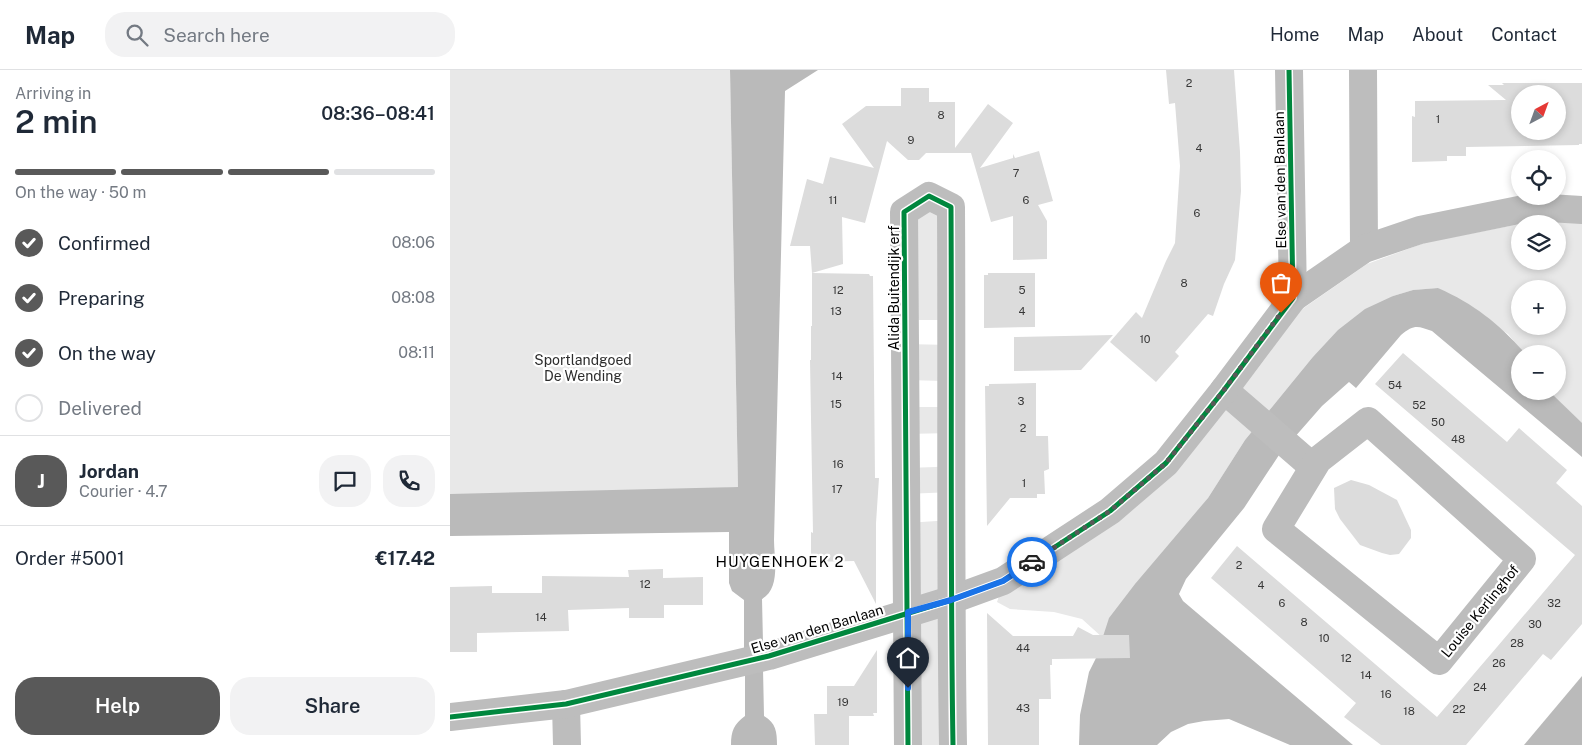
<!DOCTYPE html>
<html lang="en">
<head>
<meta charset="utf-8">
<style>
  :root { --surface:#fff; --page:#f2f2f3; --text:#1f2937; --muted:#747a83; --line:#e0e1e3; --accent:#595959 }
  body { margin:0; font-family:"Public Sans",sans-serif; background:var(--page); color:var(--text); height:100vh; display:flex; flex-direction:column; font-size:19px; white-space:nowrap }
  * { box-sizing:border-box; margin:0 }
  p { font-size:16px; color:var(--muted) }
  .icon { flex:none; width:28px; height:28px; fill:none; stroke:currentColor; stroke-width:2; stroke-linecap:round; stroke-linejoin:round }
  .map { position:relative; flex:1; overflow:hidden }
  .side { display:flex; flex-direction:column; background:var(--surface); width:450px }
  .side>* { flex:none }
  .needle { width:32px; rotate:41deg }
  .controls { position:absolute; left:1061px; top:15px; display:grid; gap:10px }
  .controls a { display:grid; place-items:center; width:55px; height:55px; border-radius:50%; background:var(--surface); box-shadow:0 2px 8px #0003; font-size:25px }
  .pin { position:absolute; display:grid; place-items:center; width:42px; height:42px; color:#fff; margin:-51px -21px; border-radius:50% 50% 50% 0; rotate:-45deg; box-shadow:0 0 5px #0007 }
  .pin .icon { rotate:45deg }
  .courier { position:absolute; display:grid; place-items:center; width:50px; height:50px; margin:-25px; border:4px solid #1a73e8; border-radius:50%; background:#fff; color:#222; box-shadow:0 1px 6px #0007 }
  .headline em { font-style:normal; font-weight:600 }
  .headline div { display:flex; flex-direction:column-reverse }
  .headline { display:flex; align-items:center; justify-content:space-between; height:85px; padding:0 15px }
  h1 { font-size:32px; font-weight:600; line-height:38px }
  .bar { display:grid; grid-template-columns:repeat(4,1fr); gap:8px 5px; align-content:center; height:60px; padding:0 15px }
  .bar i { height:6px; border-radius:4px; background:var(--line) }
  .bar .active { background:var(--accent) }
  .bar p { grid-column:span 4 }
  .line { display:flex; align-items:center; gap:12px; padding:0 15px; border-top:1px solid var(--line) }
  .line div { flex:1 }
  .round { display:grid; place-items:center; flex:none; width:52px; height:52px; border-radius:20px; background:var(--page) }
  ol { padding:0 15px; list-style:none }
  li { display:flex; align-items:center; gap:15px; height:55px }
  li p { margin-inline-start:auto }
  li .icon { padding:5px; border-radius:50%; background:var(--accent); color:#fff; stroke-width:4 }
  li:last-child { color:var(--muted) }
  li i { width:28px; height:28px; border:2px solid var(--line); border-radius:50% }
  .button { display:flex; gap:10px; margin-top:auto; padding:10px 15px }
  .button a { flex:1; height:58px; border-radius:20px; background:var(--accent); color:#fff; font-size:20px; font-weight:600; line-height:58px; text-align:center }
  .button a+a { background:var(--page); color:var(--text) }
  header { display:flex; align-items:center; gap:30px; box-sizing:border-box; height:70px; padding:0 25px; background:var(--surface); border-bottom:1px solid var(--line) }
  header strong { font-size:24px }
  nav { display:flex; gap:28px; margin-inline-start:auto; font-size:18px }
  .search { width:350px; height:45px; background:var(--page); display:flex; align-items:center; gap:12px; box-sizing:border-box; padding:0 18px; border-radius:20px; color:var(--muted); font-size:19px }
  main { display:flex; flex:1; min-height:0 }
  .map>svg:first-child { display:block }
  .green { fill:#e8e8e8; fill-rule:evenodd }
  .water { fill:#bababa }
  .building { fill:#dcdcdc; fill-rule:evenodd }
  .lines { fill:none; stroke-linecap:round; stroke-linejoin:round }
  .minor { stroke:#bdbdbd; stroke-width:28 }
  .cycleway-casing { stroke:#fff; stroke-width:8 }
  .cycleway { stroke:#00873e; stroke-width:5 }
  .done { stroke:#595959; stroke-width:5; stroke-dasharray:0 9 }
  .route { stroke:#1a73e8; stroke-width:6 }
  .labels { text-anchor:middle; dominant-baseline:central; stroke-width:4.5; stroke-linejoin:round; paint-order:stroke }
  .number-label { font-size:11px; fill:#373737 }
  .street-label { font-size:14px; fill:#000; stroke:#fff }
  .park-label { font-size:14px; fill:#2d2d2d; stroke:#fff }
  .neighbourhood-label { font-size:15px; letter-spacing:1px; fill:#000; stroke:#fff }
</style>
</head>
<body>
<header>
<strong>Map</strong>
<div class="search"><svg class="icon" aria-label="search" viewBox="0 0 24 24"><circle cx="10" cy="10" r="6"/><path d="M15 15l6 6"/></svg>Search here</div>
<nav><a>Home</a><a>Map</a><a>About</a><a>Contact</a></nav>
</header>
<main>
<section class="side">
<div class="headline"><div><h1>2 min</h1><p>Arriving in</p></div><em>08:36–08:41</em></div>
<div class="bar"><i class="active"></i><i class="active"></i><i class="active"></i><i></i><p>On the way · 50 m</p></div>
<ol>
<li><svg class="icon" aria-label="check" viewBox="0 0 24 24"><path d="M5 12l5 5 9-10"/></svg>Confirmed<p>08:06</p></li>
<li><svg class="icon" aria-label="check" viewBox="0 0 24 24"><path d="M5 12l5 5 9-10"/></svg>Preparing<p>08:08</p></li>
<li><svg class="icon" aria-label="check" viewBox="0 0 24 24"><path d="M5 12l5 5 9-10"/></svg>On the way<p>08:11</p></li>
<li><i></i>Delivered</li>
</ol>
<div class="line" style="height:90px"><b class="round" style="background:var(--accent);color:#fff">J</b><div><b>Jordan</b><p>Courier · 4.7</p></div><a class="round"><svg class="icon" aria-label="chat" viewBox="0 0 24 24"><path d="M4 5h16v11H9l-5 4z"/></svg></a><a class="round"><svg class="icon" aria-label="phone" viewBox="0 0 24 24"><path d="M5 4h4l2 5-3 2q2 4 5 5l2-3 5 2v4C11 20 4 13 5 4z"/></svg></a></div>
<div class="line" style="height:65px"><div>Order #5001</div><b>€17.42</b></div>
<div class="button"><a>Help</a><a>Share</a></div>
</section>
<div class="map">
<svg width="1132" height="675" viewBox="0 0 1132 675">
  <rect width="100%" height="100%" fill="#fff"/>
  <!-- green -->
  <g class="green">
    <path d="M0,0H280L288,417L0,437Z"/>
    <path d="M501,137V250H455L454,142Z"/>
    <path d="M1085,152H1132V354L1099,321H1108V284H1075L1058,264L988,218L963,220L943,226L862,288L795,370L758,428L653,568L632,549L604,542L560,539L547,532L550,523L697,426L848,242L917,194L977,172L1070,154V191H1108V154H1074ZM1070,219H1108V256H1070Z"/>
    <path d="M455,274L501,275L495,311L456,310Z"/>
    <path d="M456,337H490L502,363L456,364Z"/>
    <path d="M502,394V422L456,424V398L486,397Z"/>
    <path d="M502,450L503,675H458L456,453Z"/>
  </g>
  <!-- water -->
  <g class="water">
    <path d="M280,0H368L335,21L324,470C324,488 331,518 312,529L313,573L294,579V530L282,521L279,513V462L0,466V424L288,417Z"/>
    <path d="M988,218C1024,234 1048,253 1074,282L1075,284H1070V321H1099L1132,353V387L982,261C968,256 964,254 951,265L906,318L899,312L872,336L829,385L794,438L736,509L729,524L733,531L903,675H840L779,649L754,651L738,654L721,662L707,675H629L630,645L639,602L646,588L659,548L685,514L758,428L795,370L862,288L888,260L915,239L943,226L963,220Z"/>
    <path d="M313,599L314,646C326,653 327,662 327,675H281C281,661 284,654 295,646V604Z"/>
    <path d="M1132,606V675H1074Z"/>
  </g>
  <!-- building -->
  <g class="building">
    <path d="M716,0H784L790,82L791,121L785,190L774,214L763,246L758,244L725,282L729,286L706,312L660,272L686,242L692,248L716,191L725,173L730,96L725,33L719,34Z"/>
    <path d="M1052,13H1132V74H1129V75L1016,77V86H997V91L962,92V46L965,47V31L1056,30L1038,15H1054ZM1070,24H1108V61H1070Z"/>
    <path d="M451,18H479V32H505V78L538,34L563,53L530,98L563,88V84L565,88L589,81L603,131L588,135L597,151V189L563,190V146L541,152L521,83H476L469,90H458L437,71L415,153L392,147L393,194L362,203L360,176H340L357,109L373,114L380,87L424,98L392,54L416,36H451Z"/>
    <path d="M362,203L419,204L420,206H423L425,408H429L426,453V534L404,491L361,492V462L363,463L360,290H361V256H362Z"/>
    <path d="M538,203H585V257L534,258V205H538Z"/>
    <path d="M663,265L631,300L564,301V267Z"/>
    <path d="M953,283L1057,372L1069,358L1094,380L1117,400L1106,413L1132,436V554L1101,590L1093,584L1016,675H931L894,647L906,633L761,508L787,476L987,647L1047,577L1125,485L925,314Z"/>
    <path d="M586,313V366H598L599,399L594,401L595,424H587V428H560L537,456L535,316H539V314Z"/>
    <path d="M901,410L919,415L947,430L961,460V468L949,484L940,485L932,483L910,475L890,449L885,439L884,418Z"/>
    <path d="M213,499V508L253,507V535H214V548H179V538L118,540L119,561L27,563V582H0V517L42,516V523H92V506L179,507L178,500Z"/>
    <path d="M537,543L563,566H623L628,557L643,565H679L680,588L602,589V595H600L601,629H589V675H538Z"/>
    <path d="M427,580V643H423L424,646H399V675H365L364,644H377V616H404Z"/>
  </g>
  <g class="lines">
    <!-- minor -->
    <g class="minor">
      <path d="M913,0L914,179"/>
      <path d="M843,228L914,179L970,160L1083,137L1132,140"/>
      <path d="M774,320L863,397"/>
      <path d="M918,351L1072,489L989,591L826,459L868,390Z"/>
      <path d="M116,634L117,675"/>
      <path d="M0,647L116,634L319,586L501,530L553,511L660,441L716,393L774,320L843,228L839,0"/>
      <path d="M458,675L454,142L479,126L501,137C502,317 500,496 503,675"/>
    </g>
    <!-- cycleway casing -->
    <g class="cycleway-casing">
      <g id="cycleway">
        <path d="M0,647L116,634L319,586L501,530L553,511L660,441L716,393L774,320L843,228L839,0"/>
        <path d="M458,675L454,142L479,126L501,137C502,317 500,496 503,675"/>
      </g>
    </g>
    <!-- cycleway -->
    <use href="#cycleway" class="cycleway"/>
  </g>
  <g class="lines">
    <!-- done -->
    <path class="done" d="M582,492L660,441L716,393L774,320L831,243"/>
    <!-- route -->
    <path class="route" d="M458,618V542L501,530L553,511L582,492"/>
  </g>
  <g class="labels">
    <!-- number labels -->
    <g class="number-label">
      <text x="739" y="13">2</text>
      <text x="491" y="45">8</text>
      <text x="988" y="49">1</text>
      <text x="461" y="70">9</text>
      <text x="749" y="78">4</text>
      <text x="566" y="103">7</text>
      <text x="383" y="130">11</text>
      <text x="576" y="130">6</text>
      <text x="747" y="143">6</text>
      <text x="734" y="213">8</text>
      <text x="388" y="220">12</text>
      <text x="572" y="220">5</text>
      <text x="386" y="241">13</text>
      <text x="572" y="241">4</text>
      <text x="695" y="269">10</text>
      <text x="387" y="306">14</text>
      <text x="945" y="315">54</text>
      <text x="571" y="331">3</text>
      <text x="386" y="334">15</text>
      <text x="969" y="335">52</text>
      <text x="988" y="352">50</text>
      <text x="573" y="358">2</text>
      <text x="1008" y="369">48</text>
      <text x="388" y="394">16</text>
      <text x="574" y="413">1</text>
      <text x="387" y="419">17</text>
      <text x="789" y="495">2</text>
      <text x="195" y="514">12</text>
      <text x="811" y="515">4</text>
      <text x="832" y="533">6</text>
      <text x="1104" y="533">32</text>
      <text x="91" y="547">14</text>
      <text x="854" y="552">8</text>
      <text x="1085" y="554">30</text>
      <text x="874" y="568">10</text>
      <text x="1067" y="573">28</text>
      <text x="573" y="578">44</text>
      <text x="896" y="588">12</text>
      <text x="1049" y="593">26</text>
      <text x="916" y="605">14</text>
      <text x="1030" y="617">24</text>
      <text x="936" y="624">16</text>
      <text x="393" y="632">19</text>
      <text x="573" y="638">43</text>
      <text x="1009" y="639">22</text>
      <text x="959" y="641">18</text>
    </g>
    <!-- street labels -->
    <g class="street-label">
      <text transform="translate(830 110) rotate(-91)">Else van den Banlaan</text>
      <text transform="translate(444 218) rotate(-90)">Alida Buitendijk erf</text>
      <text transform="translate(1030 541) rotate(-51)">Louise Kerlinghof</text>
      <text transform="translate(367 559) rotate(-17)">Else van den Banlaan</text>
    </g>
    <!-- park labels -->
    <g class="park-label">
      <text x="133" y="290">Sportlandgoed<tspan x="133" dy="16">De Wending</tspan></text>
    </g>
    <!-- neighbourhood labels -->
    <g class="neighbourhood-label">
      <text x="330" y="491">HUYGENHOEK 2</text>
    </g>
  </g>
</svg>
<div class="controls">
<a><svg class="needle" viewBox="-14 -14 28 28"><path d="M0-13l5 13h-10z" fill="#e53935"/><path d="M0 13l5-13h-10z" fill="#747a83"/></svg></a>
<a><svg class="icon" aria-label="locate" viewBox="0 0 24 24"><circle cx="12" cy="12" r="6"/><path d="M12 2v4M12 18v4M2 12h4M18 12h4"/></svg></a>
<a><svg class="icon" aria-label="layers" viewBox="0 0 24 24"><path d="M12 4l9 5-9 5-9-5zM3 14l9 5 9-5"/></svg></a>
<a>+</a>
<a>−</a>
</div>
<div class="pin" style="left:831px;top:243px;background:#ea580c"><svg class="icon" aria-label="bag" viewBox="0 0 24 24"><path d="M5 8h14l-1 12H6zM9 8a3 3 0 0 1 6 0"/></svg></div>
<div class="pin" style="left:458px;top:618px;background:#1f2937"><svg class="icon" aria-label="home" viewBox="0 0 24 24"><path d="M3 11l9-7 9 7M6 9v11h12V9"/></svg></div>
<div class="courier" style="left:582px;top:492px"><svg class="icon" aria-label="car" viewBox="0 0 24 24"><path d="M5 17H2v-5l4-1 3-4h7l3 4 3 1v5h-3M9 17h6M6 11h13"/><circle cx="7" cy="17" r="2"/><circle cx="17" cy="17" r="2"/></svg></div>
</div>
</main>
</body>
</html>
